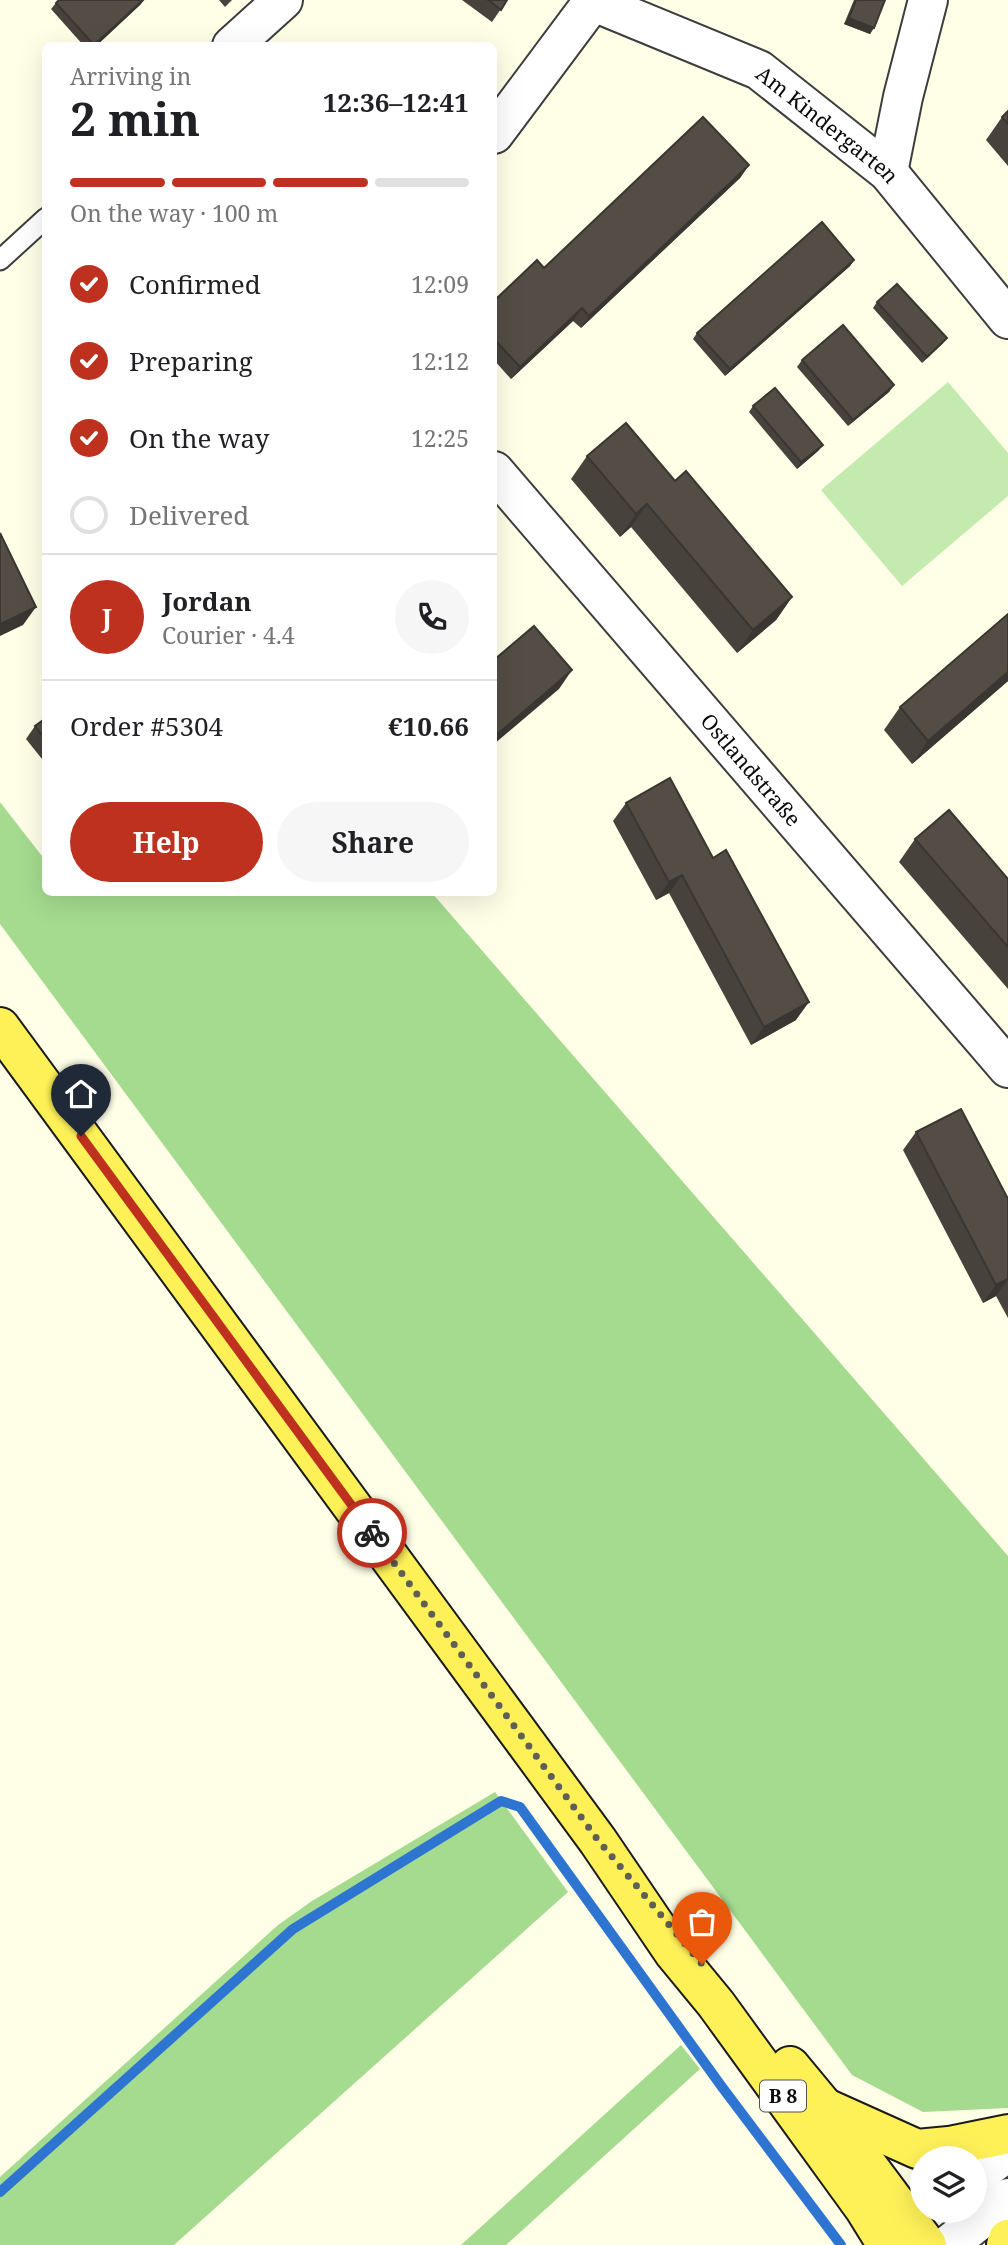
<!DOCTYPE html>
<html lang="en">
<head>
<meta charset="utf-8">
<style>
  :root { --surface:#fff; --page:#f6f6f6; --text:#202124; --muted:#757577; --line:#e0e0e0; --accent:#be311e }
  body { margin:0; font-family:"Noto Serif",serif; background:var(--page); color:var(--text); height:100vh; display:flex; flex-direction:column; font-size:26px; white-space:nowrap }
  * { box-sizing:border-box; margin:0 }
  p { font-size:23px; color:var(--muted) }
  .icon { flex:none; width:38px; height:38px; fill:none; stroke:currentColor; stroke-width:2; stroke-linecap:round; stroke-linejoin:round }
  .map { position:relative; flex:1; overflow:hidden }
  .drawer { position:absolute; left:42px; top:42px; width:455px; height:854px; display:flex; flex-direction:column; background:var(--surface); border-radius:10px; box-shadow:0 7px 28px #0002 }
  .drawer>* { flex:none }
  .controls { position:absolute; left:910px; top:2146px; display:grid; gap:14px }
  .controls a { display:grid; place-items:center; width:77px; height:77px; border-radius:50%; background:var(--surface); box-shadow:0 7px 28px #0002; font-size:35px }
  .pin { position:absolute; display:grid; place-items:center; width:60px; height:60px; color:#fff; margin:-72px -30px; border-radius:50% 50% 50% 0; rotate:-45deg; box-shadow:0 0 7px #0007 }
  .pin .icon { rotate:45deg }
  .courier { position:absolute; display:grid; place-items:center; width:70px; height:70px; margin:-35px; border:5px solid #be311e; border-radius:50%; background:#fff; color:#222; box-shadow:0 2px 9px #0007 }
  .overview em { font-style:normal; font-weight:700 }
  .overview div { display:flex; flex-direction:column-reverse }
  .overview { display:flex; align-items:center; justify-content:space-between; height:119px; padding:0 28px }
  h1 { font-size:46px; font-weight:700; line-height:52px }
  .bar { display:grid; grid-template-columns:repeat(4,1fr); gap:10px 7px; align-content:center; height:84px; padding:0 28px }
  .bar i { height:9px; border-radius:5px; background:var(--line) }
  .bar .on { background:var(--accent) }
  .bar p { grid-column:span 4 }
  .line { display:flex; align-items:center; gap:18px; padding:0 28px; border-top:2px solid var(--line) }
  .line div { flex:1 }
  .round { display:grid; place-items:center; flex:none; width:74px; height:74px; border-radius:37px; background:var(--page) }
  ol { padding:0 28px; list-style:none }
  li { display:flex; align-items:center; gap:21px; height:77px }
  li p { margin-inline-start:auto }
  li .icon { padding:7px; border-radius:50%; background:var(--accent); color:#fff; stroke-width:4 }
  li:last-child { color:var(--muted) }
  li i { width:38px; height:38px; border:4px solid var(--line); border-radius:50% }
  .primary-button { display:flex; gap:14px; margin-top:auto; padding:14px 28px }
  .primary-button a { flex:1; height:80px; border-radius:42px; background:var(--accent); color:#fff; font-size:28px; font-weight:700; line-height:80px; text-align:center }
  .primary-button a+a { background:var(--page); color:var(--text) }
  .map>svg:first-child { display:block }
  .green { fill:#c4eab0 }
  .forest { fill:#a4db8f }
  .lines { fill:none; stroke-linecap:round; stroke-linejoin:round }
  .stream { stroke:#2e75d2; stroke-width:10 }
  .service-casing { stroke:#3d3d3d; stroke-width:23 }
  .minor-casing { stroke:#3d3d3d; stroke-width:42 }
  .tertiary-casing { stroke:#3d3d3d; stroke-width:42 }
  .primary-casing { stroke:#1b1b1b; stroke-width:42 }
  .service { stroke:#fff; stroke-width:19 }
  .minor { stroke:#fff; stroke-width:38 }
  .tertiary { stroke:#fff; stroke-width:38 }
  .primary { stroke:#fef158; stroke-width:38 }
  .wall { fill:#47423c }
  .shaded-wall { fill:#3a3631 }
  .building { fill:#534d46; stroke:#3a3631; stroke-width:2 }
  .done { stroke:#605f57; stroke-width:7; stroke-dasharray:0 12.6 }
  .route { stroke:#be311e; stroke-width:9 }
  .labels { text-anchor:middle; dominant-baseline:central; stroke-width:7; stroke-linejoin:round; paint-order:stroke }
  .shield { fill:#fff; stroke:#545454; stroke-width:2 }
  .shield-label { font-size:19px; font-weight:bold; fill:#0a0a0a }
  .street-label { font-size:21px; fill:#0a0a0a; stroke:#fff }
</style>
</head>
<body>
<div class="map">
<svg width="1008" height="2245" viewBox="0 0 1008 2245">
  <rect width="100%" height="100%" fill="#fffee7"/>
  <!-- green -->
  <path class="green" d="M948,382L1008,453V496L902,586L821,490Z"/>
  <!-- forest -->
  <g class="forest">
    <path d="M0,802L45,860L46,892L432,893L1008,1556V2108L923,2112L852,2075L0,924Z"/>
    <path d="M495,1792L568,1892L174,2245H0V2177L278,1925L312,1901Z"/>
    <path d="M681,2045L700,2069L506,2245H461Z"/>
  </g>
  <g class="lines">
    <!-- stream -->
    <path class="stream" d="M0,2192L293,1929L501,1801L520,1807L722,2087L841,2245"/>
    <!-- service casing -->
    <g class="service-casing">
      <path id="service" d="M0,260L46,218"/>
    </g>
    <!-- minor casing -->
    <g class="minor-casing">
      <g id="minor">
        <path id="s1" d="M594,2L759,70L888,172L1008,319"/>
        <path d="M232,46L283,0"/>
        <path d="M494,134L594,0"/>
        <path d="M888,172L903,97L928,0"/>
        <path id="s2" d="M494,471L1008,1068"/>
      </g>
    </g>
    <!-- tertiary casing -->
    <g class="tertiary-casing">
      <g id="tertiary">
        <path d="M975,2176L1008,2152"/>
        <path d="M948,2245L1008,2198"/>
      </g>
    </g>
    <!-- primary casing -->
    <g class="primary-casing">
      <g id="primary">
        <path d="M0,1027L598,1841L674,1953L716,2004L864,2208L887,2245"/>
        <path d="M790,2066L824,2107L927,2245"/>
        <path d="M828,2109L917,2149L949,2146L1008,2134"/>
        <path d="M1006,2245L1008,2239"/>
      </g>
    </g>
    <!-- service -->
    <use href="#service" class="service"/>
    <!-- minor -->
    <use href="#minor" class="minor"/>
    <!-- tertiary -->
    <use href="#tertiary" class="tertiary"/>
    <!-- primary -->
    <use href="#primary" class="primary"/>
  </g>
  <!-- wall -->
  <g class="wall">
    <path d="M219,0H232L225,7Z"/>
    <path d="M462,0H507L492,22Z"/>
    <path d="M854,0H885L870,34L844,24Z"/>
    <path d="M56,3L141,4L96,46H84L51,9Z"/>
    <path d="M1008,111V166L986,140L1002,117Z"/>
    <path d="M749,165L740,178L581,328L573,321L511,379L494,360V301L544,268Z"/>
    <path d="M854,260L850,266L725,376L693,339L697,333Z"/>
    <path d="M877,302L947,338L942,344L922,363L873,308Z"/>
    <path d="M802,360L894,385L889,392L848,426L797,367Z"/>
    <path d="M753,406L823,445L818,451L797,469L749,412Z"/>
    <path d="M587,456L675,481L792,597L776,620L737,653L631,527L620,537L571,479Z"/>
    <path d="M1008,614V681L912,764L884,730L900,707Z"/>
    <path d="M46,718V764L26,739L35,726Z"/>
    <path d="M626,803L713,858L796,1020L751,1045L669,893L656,900L613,821Z"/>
    <path d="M915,839L1008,879V989L899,862Z"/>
    <path d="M916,1132L1008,1199V1318L996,1296L983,1303L903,1150Z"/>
  </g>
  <!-- shaded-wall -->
  <g class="shaded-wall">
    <path d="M143,0H144L141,4L96,46H93Z"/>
    <path d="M849,18L874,28L870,34L844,24Z"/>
    <path d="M749,165L740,178L581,328L589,316Z"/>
    <path d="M854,260L850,266L725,376L730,369Z"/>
    <path d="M582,308L573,321L511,379L520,367Z"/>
    <path d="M947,338L942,344L922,363L927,357Z"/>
    <path d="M894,385L889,392L848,426L853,420Z"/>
    <path d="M823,445L818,451L797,469L801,462Z"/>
    <path d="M647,504L631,527L620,537L636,514Z"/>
    <path d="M792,597L776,620L737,653L753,630Z"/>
    <path d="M36,607L23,625L0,636V624Z"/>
    <path d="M572,670L559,689L494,744V737Z"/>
    <path d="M1008,672V681L912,764L928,741Z"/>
    <path d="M682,875L669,893L656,900L669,882Z"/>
    <path d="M809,1002L796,1020L751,1045L764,1027Z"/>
    <path d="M1008,1279L996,1296L983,1303L996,1285Z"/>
  </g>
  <!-- building -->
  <g class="building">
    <path d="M59,0H143L94,45L56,3Z"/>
    <path d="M488,0H507L501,10Z"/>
    <path d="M856,0H885L874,28L849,18Z"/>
    <path d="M1008,111V124L1002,117Z"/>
    <path d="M703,117L749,165L589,316L582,308L520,367L494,339V301L537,260L544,268Z"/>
    <path d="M822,222L854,260L730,369L697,333Z"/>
    <path d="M897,284L947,338L927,357L877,302Z"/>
    <path d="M843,325L894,385L853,420L802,360Z"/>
    <path d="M775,388L823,445L801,462L753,406Z"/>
    <path d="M626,423L675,481L686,471L792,597L753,630L647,504L636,514L587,456Z"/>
    <path d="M0,533L36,607L0,624Z"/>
    <path d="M1008,614V672L928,741L900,707Z"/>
    <path d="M534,626L572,670L494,737V660Z"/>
    <path d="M46,718V740L35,726Z"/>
    <path d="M670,778L713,858L726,850L809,1002L764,1027L682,875L669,882L626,803Z"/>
    <path d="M949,810L1008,879V947L915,839Z"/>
    <path d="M961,1109L1008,1199V1279L996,1285L916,1132Z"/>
  </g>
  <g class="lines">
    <!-- done -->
    <path class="done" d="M372,1533L598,1840L702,1964"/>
    <!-- route -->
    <path class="route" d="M81,1136L372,1533"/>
  </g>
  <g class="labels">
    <!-- shield labels -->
    <rect class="shield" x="760" y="2080.5" width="46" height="31" rx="5"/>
    <g class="shield-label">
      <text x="783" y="2096">B 8</text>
    </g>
    <!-- street labels -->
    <g class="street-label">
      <text stroke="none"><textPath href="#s1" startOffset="266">Am Kindergarten</textPath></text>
      <text stroke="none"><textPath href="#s2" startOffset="394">Ostlandstraße</textPath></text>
    </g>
  </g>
</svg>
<div class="controls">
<a><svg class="icon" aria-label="layers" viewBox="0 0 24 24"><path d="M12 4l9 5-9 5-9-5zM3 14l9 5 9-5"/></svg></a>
</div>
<div class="pin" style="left:702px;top:1964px;background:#ea580c"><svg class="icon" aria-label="bag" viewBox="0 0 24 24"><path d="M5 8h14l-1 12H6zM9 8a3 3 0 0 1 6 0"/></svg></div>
<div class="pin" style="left:81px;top:1136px;background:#1f2937"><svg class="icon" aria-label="home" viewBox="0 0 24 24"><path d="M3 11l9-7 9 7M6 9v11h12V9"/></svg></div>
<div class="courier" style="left:372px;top:1533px"><svg class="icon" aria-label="bike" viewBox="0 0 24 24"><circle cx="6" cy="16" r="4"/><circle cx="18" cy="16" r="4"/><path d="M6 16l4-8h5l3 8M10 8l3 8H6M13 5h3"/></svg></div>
<section class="drawer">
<div class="overview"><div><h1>2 min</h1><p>Arriving in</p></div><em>12:36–12:41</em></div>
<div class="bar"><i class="on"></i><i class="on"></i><i class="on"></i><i></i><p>On the way · 100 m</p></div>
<ol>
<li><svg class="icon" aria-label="check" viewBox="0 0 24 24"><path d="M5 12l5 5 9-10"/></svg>Confirmed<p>12:09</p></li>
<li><svg class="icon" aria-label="check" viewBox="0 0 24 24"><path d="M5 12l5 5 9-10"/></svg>Preparing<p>12:12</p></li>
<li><svg class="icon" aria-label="check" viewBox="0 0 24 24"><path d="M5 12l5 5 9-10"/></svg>On the way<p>12:25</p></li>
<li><i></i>Delivered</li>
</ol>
<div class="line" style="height:126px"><b class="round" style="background:var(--accent);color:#fff">J</b><div><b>Jordan</b><p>Courier · 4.4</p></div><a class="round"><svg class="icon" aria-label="phone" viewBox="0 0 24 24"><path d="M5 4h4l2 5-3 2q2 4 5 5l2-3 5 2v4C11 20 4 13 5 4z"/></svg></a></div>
<div class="line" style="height:91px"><div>Order #5304</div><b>€10.66</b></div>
<div class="primary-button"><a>Help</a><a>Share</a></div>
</section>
</div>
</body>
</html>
